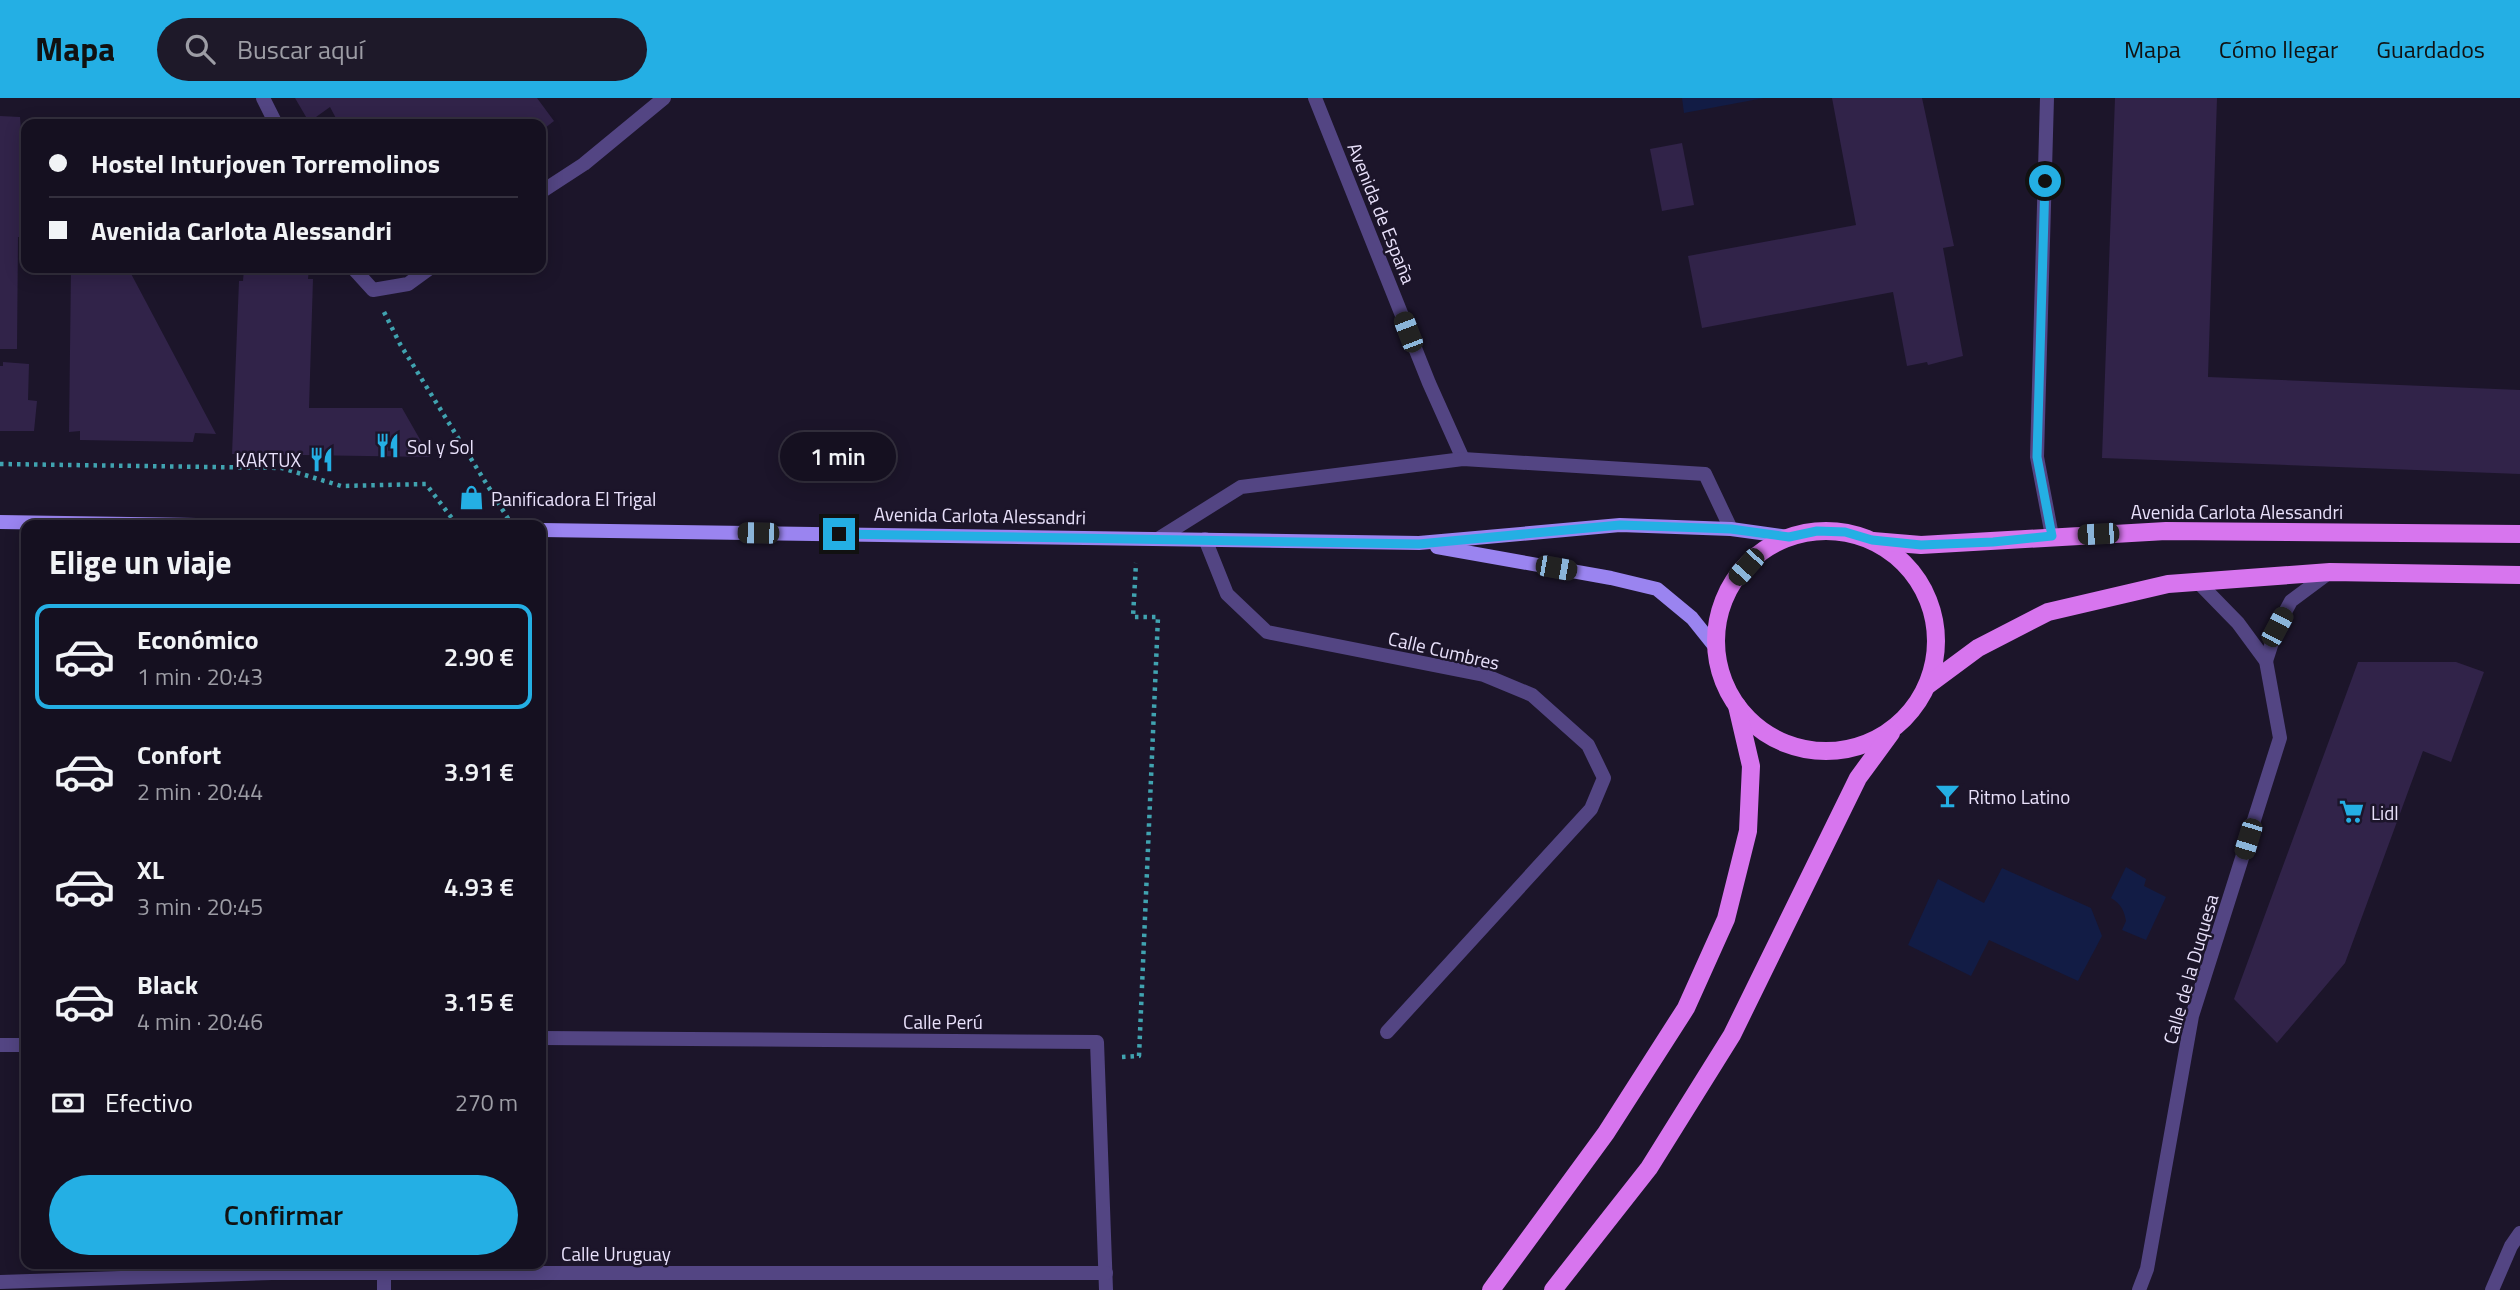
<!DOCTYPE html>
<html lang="es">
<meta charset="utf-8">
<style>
:root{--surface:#151020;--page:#1e1929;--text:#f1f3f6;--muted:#9d9da5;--line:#34303e;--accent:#24afe4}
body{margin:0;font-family:"Titillium Web",sans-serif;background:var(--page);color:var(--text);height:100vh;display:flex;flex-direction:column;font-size:26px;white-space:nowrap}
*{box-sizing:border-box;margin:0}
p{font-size:23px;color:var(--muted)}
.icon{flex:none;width:38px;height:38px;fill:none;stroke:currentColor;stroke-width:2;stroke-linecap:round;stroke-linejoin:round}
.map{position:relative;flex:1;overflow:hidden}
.side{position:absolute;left:21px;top:422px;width:525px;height:749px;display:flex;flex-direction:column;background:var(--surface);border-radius:14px;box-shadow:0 4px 18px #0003,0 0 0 2px var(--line)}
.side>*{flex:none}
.hud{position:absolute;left:21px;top:21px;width:525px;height:154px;border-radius:14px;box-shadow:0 4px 18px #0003,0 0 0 2px var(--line);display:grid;align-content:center;height:154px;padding:0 28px;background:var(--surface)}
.end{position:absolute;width:32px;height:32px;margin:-16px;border:9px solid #24afe4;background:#111;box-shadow:0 0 0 4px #111}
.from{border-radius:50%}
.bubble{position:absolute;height:49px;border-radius:24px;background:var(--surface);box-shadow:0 4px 18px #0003,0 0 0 2px var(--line);font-size:23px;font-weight:600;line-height:49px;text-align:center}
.car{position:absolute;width:21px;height:42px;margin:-21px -10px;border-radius:9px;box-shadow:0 0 5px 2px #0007;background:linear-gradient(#222 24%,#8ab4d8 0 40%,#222 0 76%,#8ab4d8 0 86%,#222 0)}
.hud b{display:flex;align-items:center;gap:24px;height:66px;font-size:26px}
.hud b+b{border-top:2px solid var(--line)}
.hud i{width:18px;height:18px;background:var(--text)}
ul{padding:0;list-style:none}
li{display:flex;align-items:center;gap:21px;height:105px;margin:0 14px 10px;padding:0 14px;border:4px solid transparent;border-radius:14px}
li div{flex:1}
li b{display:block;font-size:26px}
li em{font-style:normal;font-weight:600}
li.on{border-color:var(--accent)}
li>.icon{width:63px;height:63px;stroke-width:1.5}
h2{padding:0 28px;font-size:32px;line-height:84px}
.pay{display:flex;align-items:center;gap:18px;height:77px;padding:0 28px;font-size:26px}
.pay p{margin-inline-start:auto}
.button{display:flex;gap:14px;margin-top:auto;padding:14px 28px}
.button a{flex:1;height:80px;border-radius:42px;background:var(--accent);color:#111;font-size:28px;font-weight:600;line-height:80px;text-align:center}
header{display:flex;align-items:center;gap:42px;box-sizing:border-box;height:98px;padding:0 35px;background:var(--accent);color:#111}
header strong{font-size:33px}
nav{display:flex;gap:38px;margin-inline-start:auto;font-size:24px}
.search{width:490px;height:63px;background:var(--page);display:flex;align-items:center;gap:18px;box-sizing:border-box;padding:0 24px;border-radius:38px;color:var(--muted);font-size:26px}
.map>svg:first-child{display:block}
.water{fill:#121c45}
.building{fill:#312349}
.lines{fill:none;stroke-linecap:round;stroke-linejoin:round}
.path{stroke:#40a3b0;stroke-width:4.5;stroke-dasharray:3.5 5;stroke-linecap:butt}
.street{stroke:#534583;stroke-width:14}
.secondary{stroke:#9a84f0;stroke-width:14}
.primary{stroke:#d775ee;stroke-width:18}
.route{stroke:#24afe4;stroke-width:9}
.labels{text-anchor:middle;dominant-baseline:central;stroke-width:5;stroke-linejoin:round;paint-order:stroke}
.street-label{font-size:19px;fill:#e9e1fb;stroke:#1c152a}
.poi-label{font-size:19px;fill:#e9e1fb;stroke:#1c152a;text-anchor:start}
</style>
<header>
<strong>Mapa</strong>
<div class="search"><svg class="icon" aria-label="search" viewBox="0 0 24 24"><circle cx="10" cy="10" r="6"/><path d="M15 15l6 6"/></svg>Buscar aquí</div>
<nav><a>Mapa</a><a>Cómo llegar</a><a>Guardados</a></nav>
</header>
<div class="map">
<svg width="2520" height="1192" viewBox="0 0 2520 1192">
<rect width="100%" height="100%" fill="#1c152a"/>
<g class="water">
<path d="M1682,0H1764L1684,15Z"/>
<path d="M2126,769L2146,781L2144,788L2166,799L2146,842L2122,832L2126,823C2124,812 2121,806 2111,800Z"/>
<path d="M2002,770L2091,810L2102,838L2078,883L1989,842L1971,878L1908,847L1938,781L1984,805Z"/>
</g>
<g class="building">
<path d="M295,0H537L554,23L541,33V26H339L330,9L309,24Z"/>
<path d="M1832,0H1922L1954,148L1943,150L1963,258L1928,267L1927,264L1907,268L1893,194L1702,230L1688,158L1856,127Z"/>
<path d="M2115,0H2217L2208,279L2520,292V376L2102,360Z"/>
<path d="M0,18L20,19L22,44H26V139H18L17,251H0Z"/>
<path d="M1682,45L1694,107L1662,113L1650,51Z"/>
<path d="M71,170H128L216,336L195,335L193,344L80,342V333L69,334Z"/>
<path d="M244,170H309L308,181H313L309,310H402L430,359L232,356L239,183H243Z"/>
<path d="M3,264L29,266L28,302L37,303L34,333H0V268H3Z"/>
<path d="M2358,564H2456L2484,574L2451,664L2423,653L2345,865L2277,945L2234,901Z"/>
</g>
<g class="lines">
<g class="path">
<path d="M384,214L400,246L512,427"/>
<path d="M0,366L282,370L341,388L426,386L457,427"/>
<path d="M1122,959L1139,958L1158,519H1133L1136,465"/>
</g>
<g class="street">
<path d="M263,0L276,26"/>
<path d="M1315,0L1429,285L1463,361"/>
<path d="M2047,0L2037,359L2052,438"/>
<path d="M541,94L584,66L664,0"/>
<path d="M353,170L373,192L408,186L430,170"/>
<path d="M1158,441L1241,389L1463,361L1705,376L1731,431"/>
<path d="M1205,441L1227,496L1267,534L1484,577L1532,597L1588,647L1604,680L1591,711L1387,934"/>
<path d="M2266,563L2277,529L2291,503L2330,474"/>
<path d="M541,940L1097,944L1106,1192"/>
<path d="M0,947H26"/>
<path d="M384,1175V1192"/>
<path d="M0,1184L272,1175H1106"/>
<path d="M2139,1192L2147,1171L2192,918L2280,640L2266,563L2238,525L2197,483"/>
<path d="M2492,1192L2511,1148L2520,1135"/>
</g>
<g class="secondary">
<path d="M0,424L196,427"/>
<path d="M541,432L1419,445L1620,427L1731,431L1789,439"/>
<path d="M1437,449L1611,480L1657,491L1692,520L1716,550"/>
</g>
<g class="primary">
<circle cx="1826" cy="543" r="110"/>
<path d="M1873,443L1921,447L2166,433L2520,436"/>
<path d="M1928,587L1978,550L2048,514L2168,486L2330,474L2520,477"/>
<path d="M1491,1192L1606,1035L1686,910L1726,821L1748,733L1751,668L1737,608"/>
<path d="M1553,1192L1649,1070L1732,937L1858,680L1891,635"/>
</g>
</g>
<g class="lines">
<path class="route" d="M839,436L1419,446L1620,427L1731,431L1789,439L1817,433L1845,434L1872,442L1921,447L1993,444L2052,438L2037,359L2045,83"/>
</g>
<defs>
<symbol id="restaurant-bare" viewBox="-9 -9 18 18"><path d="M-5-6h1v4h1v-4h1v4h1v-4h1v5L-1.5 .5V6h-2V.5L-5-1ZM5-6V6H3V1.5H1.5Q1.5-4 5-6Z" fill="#24afe4" stroke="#1c152a" stroke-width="2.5" paint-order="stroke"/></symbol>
<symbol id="shop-bare" viewBox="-9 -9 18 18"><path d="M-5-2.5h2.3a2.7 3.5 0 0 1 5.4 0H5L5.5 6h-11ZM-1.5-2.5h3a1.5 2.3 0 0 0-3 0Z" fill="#24afe4" stroke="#1c152a" stroke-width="2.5" paint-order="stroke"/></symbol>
<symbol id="bar-bare" viewBox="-9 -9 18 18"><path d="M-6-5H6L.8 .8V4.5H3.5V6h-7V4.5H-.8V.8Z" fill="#24afe4" stroke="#1c152a" stroke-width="2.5" paint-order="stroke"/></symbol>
<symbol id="supermarket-bare" viewBox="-9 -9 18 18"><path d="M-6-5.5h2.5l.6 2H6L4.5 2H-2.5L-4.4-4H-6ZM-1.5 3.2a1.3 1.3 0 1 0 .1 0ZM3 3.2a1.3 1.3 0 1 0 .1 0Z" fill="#24afe4" stroke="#1c152a" stroke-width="2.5" paint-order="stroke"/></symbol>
</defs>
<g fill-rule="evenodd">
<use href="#restaurant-bare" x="370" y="330" width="35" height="35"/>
<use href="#restaurant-bare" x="304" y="344" width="35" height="35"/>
<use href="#shop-bare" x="454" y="382" width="35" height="35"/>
<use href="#bar-bare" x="1930" y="680" width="35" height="35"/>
<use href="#supermarket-bare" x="2334" y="696" width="35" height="35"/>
</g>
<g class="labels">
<g class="street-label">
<text transform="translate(1382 115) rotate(68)">Avenida de España</text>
<text x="2237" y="413">Avenida Carlota Alessandri</text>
<text transform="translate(980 417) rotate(1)">Avenida Carlota Alessandri</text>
<text transform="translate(1444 552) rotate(13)">Calle Cumbres</text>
<text transform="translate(2190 871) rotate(-74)">Calle de la Duquesa</text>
<text x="943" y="923">Calle Perú</text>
<text x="616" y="1155">Calle Uruguay</text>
</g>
<g class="poi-label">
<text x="407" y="348">Sol y Sol</text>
<text x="301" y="361" text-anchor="end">KAKTUX</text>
<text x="491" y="400">Panificadora El Trigal</text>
<text x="1968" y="698">Ritmo Latino</text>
<text x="2371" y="714">Lidl</text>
</g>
</g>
</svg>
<i class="end from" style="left:2045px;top:83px"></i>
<i class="end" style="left:839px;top:436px"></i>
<div class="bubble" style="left:780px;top:334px;width:116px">1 min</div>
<i class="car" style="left:1408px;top:234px;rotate:339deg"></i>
<i class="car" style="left:758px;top:435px;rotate:271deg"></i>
<i class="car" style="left:2098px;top:436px;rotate:267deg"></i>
<i class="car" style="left:1746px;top:469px;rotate:222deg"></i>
<i class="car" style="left:1556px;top:470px;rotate:100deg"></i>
<i class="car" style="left:2277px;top:529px;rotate:28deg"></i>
<i class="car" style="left:2248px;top:741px;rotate:197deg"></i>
<div class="hud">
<b><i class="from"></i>Hostel Inturjoven Torremolinos</b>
<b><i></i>Avenida Carlota Alessandri</b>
</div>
<section class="side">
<h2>Elige un viaje</h2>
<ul>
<li class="on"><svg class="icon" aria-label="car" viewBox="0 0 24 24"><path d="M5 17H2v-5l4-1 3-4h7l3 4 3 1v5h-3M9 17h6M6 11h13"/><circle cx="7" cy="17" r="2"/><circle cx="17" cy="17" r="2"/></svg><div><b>Económico</b><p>1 min · 20:43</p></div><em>2.90 €</em></li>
<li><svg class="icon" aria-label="car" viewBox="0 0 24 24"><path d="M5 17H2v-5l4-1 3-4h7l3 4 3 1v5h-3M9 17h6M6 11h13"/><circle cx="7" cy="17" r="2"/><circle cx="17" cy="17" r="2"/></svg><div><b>Confort</b><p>2 min · 20:44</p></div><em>3.91 €</em></li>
<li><svg class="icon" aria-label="car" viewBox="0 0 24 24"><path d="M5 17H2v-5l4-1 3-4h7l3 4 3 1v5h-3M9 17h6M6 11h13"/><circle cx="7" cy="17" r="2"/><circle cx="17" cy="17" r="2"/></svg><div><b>XL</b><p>3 min · 20:45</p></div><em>4.93 €</em></li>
<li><svg class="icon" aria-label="car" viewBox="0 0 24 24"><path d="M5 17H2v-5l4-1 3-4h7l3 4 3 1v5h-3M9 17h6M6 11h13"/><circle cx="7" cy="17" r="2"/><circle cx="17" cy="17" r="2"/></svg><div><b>Black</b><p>4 min · 20:46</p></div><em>3.15 €</em></li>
</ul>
<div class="pay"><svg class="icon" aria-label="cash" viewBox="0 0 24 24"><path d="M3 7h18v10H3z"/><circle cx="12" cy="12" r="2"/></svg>Efectivo<p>270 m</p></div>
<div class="button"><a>Confirmar</a></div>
</section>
</div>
